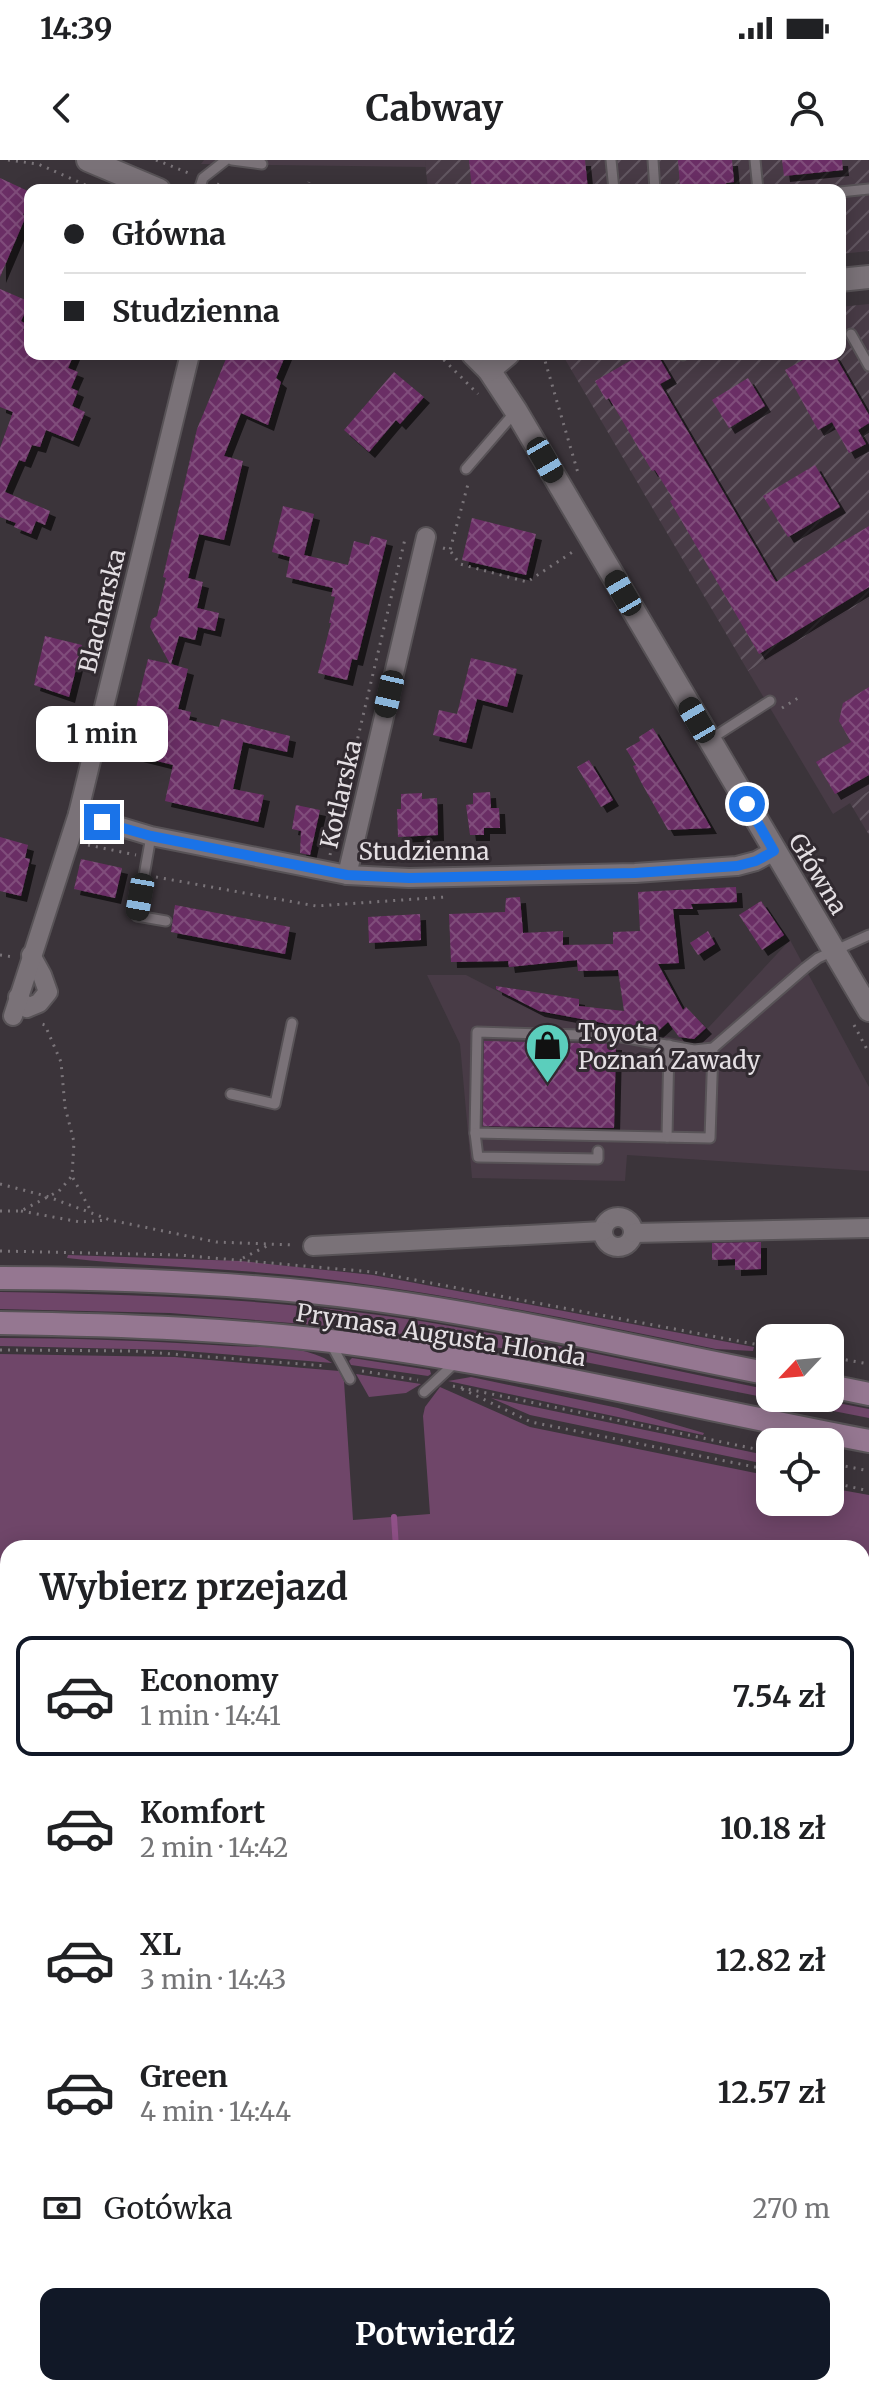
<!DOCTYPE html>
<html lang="pl">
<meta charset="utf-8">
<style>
:root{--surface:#fff;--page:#f6f6f6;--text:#202124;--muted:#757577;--line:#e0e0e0;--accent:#111827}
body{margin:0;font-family:Merriweather,serif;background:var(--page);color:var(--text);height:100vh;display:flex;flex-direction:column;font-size:30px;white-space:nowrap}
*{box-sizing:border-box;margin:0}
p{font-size:26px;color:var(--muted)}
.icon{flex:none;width:44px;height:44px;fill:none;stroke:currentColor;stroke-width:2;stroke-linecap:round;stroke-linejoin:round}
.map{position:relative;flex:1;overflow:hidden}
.side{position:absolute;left:0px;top:1380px;width:870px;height:856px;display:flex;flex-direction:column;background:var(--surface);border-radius:24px 24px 0 0;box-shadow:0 4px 20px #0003}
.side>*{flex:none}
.top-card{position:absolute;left:24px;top:24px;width:822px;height:176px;border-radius:16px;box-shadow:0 4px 20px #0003;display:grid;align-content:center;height:176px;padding:0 40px;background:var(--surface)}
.needle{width:52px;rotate:244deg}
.buttons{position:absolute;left:756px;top:1164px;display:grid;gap:16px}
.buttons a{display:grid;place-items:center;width:88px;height:88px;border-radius:16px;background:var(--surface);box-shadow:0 4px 20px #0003;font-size:40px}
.end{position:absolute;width:36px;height:36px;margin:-18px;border:10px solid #1a73e8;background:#fff;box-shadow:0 0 0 4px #fff}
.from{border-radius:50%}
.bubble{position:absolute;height:56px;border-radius:16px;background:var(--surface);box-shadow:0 4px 20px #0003;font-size:26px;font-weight:700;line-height:56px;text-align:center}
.car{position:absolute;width:24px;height:48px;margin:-24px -12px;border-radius:10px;box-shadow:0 0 6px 2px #0007;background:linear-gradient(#222 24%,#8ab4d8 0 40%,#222 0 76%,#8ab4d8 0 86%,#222 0)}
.top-card b{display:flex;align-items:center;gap:28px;height:76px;font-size:30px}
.top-card b+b{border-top:2px solid var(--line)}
.top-card i{width:20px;height:20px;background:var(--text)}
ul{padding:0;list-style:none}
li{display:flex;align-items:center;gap:24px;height:120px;margin:0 16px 12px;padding:0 24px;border:4px solid transparent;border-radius:16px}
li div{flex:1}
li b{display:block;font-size:30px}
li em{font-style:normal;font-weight:700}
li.selected{border-color:var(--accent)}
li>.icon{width:72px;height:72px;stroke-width:1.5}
h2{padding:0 40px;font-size:36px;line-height:96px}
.pay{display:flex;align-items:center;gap:20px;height:88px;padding:0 40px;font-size:30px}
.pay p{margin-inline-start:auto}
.cta{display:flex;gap:16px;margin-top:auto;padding:16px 40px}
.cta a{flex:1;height:92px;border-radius:16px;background:var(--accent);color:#fff;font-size:32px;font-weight:700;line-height:92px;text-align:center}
.status{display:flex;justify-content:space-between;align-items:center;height:56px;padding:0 40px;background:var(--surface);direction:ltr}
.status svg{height:22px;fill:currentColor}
header{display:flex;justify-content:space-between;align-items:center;height:104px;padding:0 40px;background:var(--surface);font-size:36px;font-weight:700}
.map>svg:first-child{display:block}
.built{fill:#483b46}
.industrial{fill:url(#industrial-furrows)}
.green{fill:#6f4669}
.forest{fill:url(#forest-firs)}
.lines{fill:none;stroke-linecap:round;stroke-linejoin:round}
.stream{stroke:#905188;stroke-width:6}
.building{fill:url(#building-cross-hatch);filter:url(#shadow)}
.service-casing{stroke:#585357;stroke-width:13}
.minor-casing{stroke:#585357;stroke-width:22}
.tertiary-casing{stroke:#585357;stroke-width:26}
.secondary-casing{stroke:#585357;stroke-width:26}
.path{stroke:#7a7479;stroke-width:3;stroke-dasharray:2 6;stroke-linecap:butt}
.service{stroke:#7a7278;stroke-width:9}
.minor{stroke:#7a7278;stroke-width:18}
.tertiary{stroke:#7a7278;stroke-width:22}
.secondary{stroke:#957791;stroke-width:22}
.route{stroke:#1a73e8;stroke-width:10}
.labels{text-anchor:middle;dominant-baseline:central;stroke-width:6;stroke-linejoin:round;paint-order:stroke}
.street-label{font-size:24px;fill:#e4dfe3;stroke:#312a30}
.poi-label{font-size:24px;fill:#e4dfe3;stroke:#312a30;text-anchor:start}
</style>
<div class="status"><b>14:39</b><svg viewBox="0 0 49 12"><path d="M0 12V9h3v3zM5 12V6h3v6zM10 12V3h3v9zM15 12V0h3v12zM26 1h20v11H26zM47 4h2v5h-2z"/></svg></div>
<header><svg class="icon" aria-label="back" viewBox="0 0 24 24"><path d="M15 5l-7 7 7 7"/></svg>Cabway<svg class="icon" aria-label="person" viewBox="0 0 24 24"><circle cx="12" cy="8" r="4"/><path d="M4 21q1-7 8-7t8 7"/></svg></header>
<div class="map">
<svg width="869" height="2236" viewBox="0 0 869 2236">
<defs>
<pattern id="industrial-furrows" width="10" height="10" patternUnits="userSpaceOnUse" patternTransform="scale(2)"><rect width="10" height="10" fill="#483b46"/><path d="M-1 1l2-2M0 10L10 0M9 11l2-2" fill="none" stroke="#625761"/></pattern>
<pattern id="forest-firs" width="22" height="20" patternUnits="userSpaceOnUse" patternTransform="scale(2)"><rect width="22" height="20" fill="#6f4669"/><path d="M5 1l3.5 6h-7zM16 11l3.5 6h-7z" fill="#83607e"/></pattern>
<pattern id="building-cross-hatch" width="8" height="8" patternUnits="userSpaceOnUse" patternTransform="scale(2)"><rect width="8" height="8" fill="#6b2f65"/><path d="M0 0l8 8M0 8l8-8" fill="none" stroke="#804d7b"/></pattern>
<filter id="shadow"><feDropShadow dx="6" dy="6" stdDeviation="0" flood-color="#0009"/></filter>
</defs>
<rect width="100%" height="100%" fill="#3b343a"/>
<g class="built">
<path d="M204,0H425L426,7L201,4Z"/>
<path d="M869,438V631L833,654L748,511Z"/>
<path d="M790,780L869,927V1011L627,995L625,1021L472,1018L460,884L427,815H466L538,852L695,882Z"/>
</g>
<g class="industrial">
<path d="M425,0H869V91L840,94V30H428Z"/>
<path d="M869,144V438L748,511L562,194H840V147Z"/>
<path d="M869,631V675L850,643Z"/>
</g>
<g class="green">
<path d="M68,1095L241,1101L373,1115L754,1187L753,1191L716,1189C581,1161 446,1133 309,1117C229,1108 148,1107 67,1098Z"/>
<path d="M0,1132C114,1134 227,1137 340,1150C484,1167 627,1201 770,1230V1238H812L869,1249V1258L539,1193L340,1167L170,1153L0,1149Z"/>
<path d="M0,1178C76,1178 153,1181 230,1186C261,1188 306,1184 332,1203L173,1190L0,1186Z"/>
<path d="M0,1194L175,1197L339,1211L344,1221L353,1360L430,1354L423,1256L425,1247L440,1227L530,1267L770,1316V1342H830V1328L869,1335V1812H862V1388H8V1872H0Z"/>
<path d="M352,1198L430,1210L431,1214L428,1216L351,1205L349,1201Z"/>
<path d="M356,1214L421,1224L406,1233L369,1237Z"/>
<path d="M471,1217L618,1248L704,1273L703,1275L448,1221Z"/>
<path d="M491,1238L770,1296V1305L530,1255Z"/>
<path d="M869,1823V2236H0V1884L8,1883V2228H862V1824Z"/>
</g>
<g class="forest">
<path d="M869,1879V2230L847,2228H862V1880Z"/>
<path d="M654,2228H810L791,2236H651Z"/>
</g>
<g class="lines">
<g class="stream">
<path d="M394,1357L396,1388"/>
<path d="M0,1985L8,1977"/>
</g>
</g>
<g class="building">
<path d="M469,0H585L588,30H472Z"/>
<path d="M678,0H732L734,22L726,23L727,30H707V25L680,27Z"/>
<path d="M782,0H842L843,10L784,16Z"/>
<path d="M0,18L30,32V39L23,55L26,56L0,117Z"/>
<path d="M0,129L30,142L21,161L26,164L23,170L30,173V194H74L68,208L78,212L71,228L78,231L72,246L85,252L73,281L46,270L40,287L32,285L25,302L19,300L5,332L50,351L45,365L36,361L31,374L14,367L16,363L0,357V288L13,252L0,247Z"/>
<path d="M228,194H286L276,218L281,222L268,265L241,253L224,296L243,301L224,380L199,374L188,418L203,422L197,448L219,453L215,471L198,467L195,480L179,476L171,504L188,509L178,549L191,552L189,560L219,567L221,559L290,576L287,592L243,582L233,629L264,635L258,662L165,641L173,605L125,593L148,499L170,504L150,467L152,459L157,456L166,418L163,417L197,269Z"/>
<path d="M642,194H657L671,218L660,224L776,422L869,366V427L759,494L670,341L673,339L655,310L652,311L609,238L606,240L595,221Z"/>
<path d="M814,194H834L869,255V263L858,270L866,284L849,293L832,262L818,270L785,210Z"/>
<path d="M394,212L424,237L400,264L396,260L369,292L344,270Z"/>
<path d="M748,218L765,246L729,268L712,240Z"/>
<path d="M815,305L840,347L788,377L763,336Z"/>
<path d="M283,346L314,354L304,395L348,405L354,381L369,385L371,376L387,380L357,500L352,499L347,520L318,513L331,463H329L335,437L331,436L333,428L286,417L290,397L272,392Z"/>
<path d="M472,358L536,374L526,415L462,400Z"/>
<path d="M45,476L82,485L69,537L34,525Z"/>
<path d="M471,498L517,509L507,547L477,539L466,583L433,575L439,550L457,554Z"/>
<path d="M869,527V615L835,634L816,602L851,582L839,561L843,543Z"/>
<path d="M653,568L679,612L711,668L668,670L641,622L633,606L636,605L626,589L640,581L639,577Z"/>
<path d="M589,600L613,640L601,647L577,607Z"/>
<path d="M490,632L491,648H499L500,668H484V675H470L466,645L473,644V633Z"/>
<path d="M422,633V639L437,638L438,675L398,677L397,649H401V634Z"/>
<path d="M296,645L320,650L310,695L300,693L301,671L292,669Z"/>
<path d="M0,677L28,685L25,698L30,699L21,736L0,731Z"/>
<path d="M81,699L122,708L115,738L74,729Z"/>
<path d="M736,727L737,742L691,744L693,749H673L679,803L658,804L683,850L686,847L706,868L694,879L679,877L668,862L656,873L539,851L496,829V826L579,839V846L624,851L618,810L578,811L577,800L509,807L508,801L451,802L449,754L505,752L506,738L520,737L523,773L563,771V785L613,784V772L640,771L638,732Z"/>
<path d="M761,741L784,775L762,790L739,755Z"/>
<path d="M175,745L290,767L285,794L171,772Z"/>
<path d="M420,754L421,780L369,783L368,757Z"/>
<path d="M708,771L715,784L698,795L690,783Z"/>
<path d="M484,881L616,884L614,968L483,966Z"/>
<path d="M761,1082V1109L735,1110V1099L712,1100V1083Z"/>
</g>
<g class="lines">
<defs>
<g id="service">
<path d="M232,0L262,4"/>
<path d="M611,0L614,30"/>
<path d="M653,0L655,30"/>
<path d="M755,0L758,30"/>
<path d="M199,30L203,18L226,0"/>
<path d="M840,32L869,29"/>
<path d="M851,174L869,206"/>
<path d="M683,194V195"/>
<path d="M466,309L516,251"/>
<path d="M709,580L770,541"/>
<path d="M151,676L137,756L166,761"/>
<path d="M713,888L710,978L475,973L477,872L616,876L694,890L713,888L805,808L818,798L869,775"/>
<path d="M231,934L275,944L292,863"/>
<path d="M475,973L478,997L598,999V991"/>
<path d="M667,977L669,885"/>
<path d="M331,1184L350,1219"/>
<path d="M424,1232L456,1202"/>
</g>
<g id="minor">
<path d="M78,654L151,676L347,715L409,718L635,713L737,706L756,701L774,691"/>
<path d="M347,715L426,377"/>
<path d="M18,837L27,848L39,843L48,832L42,815L31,795"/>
<path d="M13,856L78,654L190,194"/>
<circle cx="618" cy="1072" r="15"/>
<path d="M634,1073L869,1068"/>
<path d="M313,1086L603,1071"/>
</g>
<g id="tertiary">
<path d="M88,0L159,30"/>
<path d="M840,120L869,117"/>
<path d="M473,194L489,210L516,251L869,850"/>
<path d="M489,210L508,194"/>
</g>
<g id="secondary">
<path d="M0,1118C124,1118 247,1123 370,1139C504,1157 637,1188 770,1214"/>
<path d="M0,1163C122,1165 242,1169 363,1185C533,1208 701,1249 869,1281"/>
<path d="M830,1226L869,1234"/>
</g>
</defs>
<use href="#service" class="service-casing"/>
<use href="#minor" class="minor-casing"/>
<use href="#tertiary" class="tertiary-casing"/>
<use href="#secondary" class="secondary-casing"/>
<g class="path">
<path d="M8,0L38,4L97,30"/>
<path d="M156,0L191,14"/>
<path d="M217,24L232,30"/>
<path d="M306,30L309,22"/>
<path d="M438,194L478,234"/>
<path d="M543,194L578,313"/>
<path d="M443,388L450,390L468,324"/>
<path d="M451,392L460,404L527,422L574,391"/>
<path d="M782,548L798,538"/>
<path d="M88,685L136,695"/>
<path d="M330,695L405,379L408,380"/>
<path d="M156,717L316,746L445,737"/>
<path d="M0,795L14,797"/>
<path d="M854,865L869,893"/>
<path d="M73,1018L92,1053"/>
<path d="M0,1024L46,1036L110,1060L216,1082L294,1085"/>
<path d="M0,1051H21L59,1031L72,1016L74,982L65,947L61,902L45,865L39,863"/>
<path d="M21,1051L80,1062L108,1060"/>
<path d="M0,1091L179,1095L373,1112L770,1187"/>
<path d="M243,1098L269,1085"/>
<path d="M0,1190L134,1191L327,1206"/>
<path d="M830,1197L869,1204"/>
<path d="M362,1211L418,1220"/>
<path d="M453,1226L770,1292"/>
<path d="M462,1229L531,1262L770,1310"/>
<path d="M830,1303L869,1311"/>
<path d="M830,1322L869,1331"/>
<path d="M862,1817L869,1816"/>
<path d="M0,1877H8"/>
</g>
<use href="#service" class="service"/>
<use href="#minor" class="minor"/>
<use href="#tertiary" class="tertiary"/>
<use href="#secondary" class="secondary"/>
</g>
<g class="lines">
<path class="route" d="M102,662L151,676L347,715L409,718L635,713L737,706L756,701L774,691L747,644"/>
</g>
<defs>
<symbol id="shop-pin" viewBox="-11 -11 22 30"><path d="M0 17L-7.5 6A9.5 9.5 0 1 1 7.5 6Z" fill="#5bcebc" stroke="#312a30"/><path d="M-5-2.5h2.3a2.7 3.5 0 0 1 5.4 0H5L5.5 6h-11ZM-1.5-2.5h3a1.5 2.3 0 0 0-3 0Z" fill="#111"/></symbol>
</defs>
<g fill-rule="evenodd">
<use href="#shop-pin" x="522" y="860" width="51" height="69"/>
</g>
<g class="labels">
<g class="street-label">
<text transform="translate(102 451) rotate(-76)">Blacharska</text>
<text transform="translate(341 634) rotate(-77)">Kotlarska</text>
<text x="424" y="691">Studzienna</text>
<text transform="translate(818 714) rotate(59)">Główna</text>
<text transform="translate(441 1175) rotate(9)">Prymasa Augusta Hlonda</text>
</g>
<g class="poi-label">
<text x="578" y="872">Toyota<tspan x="578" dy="28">Poznań Zawady</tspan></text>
</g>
</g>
</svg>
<div class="buttons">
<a><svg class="needle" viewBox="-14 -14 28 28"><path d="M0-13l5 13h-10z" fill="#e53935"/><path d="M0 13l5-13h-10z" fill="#757577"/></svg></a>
<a><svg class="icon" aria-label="locate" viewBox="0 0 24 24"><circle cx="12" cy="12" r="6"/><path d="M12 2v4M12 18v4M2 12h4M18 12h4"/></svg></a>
</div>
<i class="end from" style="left:747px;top:644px"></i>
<i class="end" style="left:102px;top:662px"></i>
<div class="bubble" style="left:36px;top:546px;width:132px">1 min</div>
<i class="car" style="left:545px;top:300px;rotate:150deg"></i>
<i class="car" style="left:623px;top:433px;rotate:330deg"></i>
<i class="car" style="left:389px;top:534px;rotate:193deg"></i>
<i class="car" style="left:697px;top:560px;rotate:330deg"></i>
<i class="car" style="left:140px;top:737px;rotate:190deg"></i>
<div class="top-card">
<b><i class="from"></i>Główna</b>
<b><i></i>Studzienna</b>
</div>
<section class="side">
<h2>Wybierz przejazd</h2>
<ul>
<li class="selected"><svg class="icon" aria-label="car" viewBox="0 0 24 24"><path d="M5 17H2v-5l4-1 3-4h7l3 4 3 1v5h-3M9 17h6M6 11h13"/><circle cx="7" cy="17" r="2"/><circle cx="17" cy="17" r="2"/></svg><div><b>Economy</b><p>1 min · 14:41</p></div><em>7.54 zł</em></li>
<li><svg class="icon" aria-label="car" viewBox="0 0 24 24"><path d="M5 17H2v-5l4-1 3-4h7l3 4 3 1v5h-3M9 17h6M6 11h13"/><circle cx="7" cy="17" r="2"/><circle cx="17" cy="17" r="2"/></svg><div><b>Komfort</b><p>2 min · 14:42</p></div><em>10.18 zł</em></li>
<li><svg class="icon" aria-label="car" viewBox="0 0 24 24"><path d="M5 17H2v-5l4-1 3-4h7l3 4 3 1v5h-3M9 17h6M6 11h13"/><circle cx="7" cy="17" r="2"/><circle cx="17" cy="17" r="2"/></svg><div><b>XL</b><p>3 min · 14:43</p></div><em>12.82 zł</em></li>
<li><svg class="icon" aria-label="car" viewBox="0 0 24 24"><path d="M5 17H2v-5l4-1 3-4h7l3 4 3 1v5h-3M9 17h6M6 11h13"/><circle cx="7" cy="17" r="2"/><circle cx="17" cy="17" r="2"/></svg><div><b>Green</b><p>4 min · 14:44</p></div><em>12.57 zł</em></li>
</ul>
<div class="pay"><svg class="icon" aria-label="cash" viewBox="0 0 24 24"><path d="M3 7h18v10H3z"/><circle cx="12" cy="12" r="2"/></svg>Gotówka<p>270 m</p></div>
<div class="cta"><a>Potwierdź</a></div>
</section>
</div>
